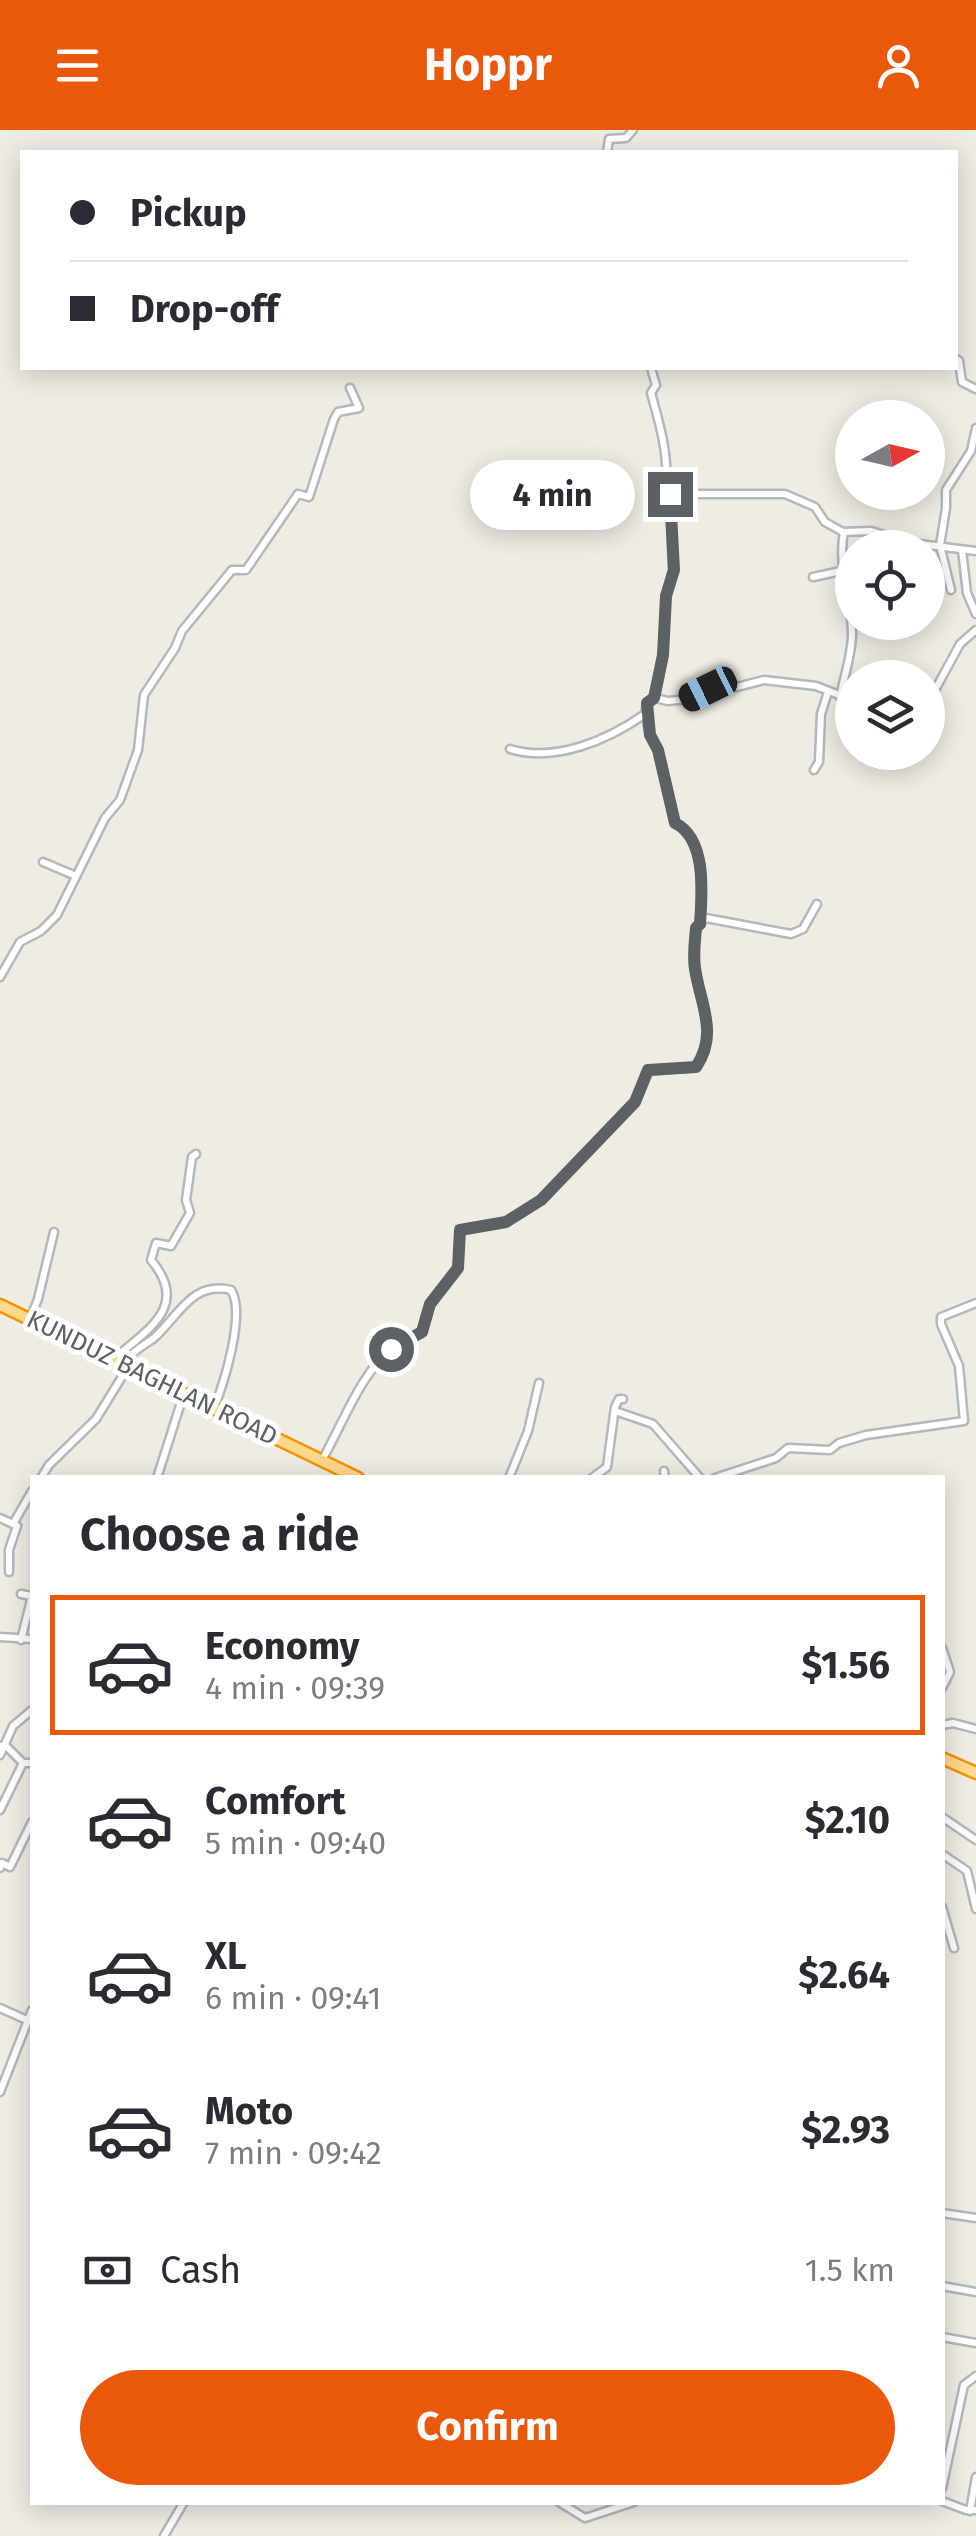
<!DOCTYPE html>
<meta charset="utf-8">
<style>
:root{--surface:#fff;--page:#f7f7f7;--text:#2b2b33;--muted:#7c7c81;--line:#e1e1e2;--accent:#ea580c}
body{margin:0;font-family:"Fira Sans",sans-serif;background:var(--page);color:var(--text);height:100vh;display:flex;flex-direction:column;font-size:38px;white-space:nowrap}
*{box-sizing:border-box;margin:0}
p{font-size:32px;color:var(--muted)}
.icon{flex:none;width:55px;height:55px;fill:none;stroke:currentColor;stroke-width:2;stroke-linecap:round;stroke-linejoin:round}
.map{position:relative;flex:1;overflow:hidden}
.panel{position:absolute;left:30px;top:1345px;width:915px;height:1030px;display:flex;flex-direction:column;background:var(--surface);border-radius:0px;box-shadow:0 5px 25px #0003}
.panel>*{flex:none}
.guide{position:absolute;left:20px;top:20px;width:938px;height:220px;border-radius:0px;box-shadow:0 5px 25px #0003;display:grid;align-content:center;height:220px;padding:0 50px;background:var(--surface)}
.needle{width:65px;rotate:82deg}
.tools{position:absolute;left:835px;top:270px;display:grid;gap:20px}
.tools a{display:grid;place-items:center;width:110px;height:110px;border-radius:50%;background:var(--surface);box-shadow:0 5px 25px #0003;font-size:50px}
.end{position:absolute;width:45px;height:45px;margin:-22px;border:12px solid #5c6165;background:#fff;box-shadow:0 0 0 5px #fff}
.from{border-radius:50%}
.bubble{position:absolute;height:70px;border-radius:35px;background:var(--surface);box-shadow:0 5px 25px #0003;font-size:32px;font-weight:700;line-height:70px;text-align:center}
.car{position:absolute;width:30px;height:60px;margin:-30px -15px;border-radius:12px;box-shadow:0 0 8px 2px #0007;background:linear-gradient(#222 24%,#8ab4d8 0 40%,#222 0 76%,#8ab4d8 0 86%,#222 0)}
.guide b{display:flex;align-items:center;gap:35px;height:95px;font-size:38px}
.guide b+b{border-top:2px solid var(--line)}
.guide i{width:25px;height:25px;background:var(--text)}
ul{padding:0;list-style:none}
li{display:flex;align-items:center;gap:30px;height:140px;margin:0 20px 15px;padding:0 30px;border:5px solid transparent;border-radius:0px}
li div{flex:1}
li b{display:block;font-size:38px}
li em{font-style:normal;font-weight:700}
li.on{border-color:var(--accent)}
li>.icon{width:90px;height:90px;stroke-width:1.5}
h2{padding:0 50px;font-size:45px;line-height:120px}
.pay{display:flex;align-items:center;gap:25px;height:110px;padding:0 50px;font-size:38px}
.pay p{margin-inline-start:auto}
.button{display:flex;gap:20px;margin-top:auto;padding:20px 50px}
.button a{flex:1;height:115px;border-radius:60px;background:var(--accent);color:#fff;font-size:40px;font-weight:700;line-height:115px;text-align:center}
header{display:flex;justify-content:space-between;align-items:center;height:130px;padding:0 50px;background:var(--accent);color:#fff;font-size:45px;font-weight:700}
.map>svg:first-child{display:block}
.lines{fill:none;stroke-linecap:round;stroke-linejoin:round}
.minor-casing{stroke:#b4b7bb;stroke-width:11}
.highway-casing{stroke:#f39300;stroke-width:15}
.minor{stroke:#fff;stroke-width:6}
.highway{stroke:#ffd88b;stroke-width:10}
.route{stroke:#5c6165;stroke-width:12}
.labels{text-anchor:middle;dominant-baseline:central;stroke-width:10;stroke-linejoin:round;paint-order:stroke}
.street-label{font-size:25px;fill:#5c6165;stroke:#fff}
</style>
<header><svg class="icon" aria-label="menu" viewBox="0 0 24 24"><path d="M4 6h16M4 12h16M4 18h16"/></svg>Hoppr<svg class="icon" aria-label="person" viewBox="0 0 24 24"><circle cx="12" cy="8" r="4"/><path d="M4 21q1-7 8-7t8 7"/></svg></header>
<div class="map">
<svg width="976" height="2406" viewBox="0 0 976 2406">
<rect width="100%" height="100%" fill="#efece4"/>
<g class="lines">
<defs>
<g id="minor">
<path d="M607,22L609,9L626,8L633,0"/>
<path d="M955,228L959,231L962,252L976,259"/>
<path d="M651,238L656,255L651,263C660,295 669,326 666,359L670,364"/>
<path d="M962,420L967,463L976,484"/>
<path d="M813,447L841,441"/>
<path d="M951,460L940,415L946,378V360L971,321L976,298"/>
<path d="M840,567C844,547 852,524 852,504C852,468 837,438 844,402"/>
<path d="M655,568L668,571L688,569L708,559L737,557L764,550L816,556L852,570"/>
<path d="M928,573L960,514L976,500"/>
<path d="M510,619C555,633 608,610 645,584"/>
<path d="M814,640L819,632L821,584L828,562"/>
<path d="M43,732L76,746"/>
<path d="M700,793C702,762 707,709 675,693L658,620L650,605L645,584L647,573L655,568L663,525L666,466L673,440L670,364H785L815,377L825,392L843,402L871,401L911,413L976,421"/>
<path d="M0,847L20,812L41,801L57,785L105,688L120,670L138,620L144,565L175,518L182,501L232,440H246L298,364L309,367L334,289L338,282L359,278L350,258"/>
<path d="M30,1189L38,1169L54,1102"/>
<path d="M114,1229C146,1200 191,1177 151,1130L156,1113L171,1116L190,1083L186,1070L192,1027L196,1024"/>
<path d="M124,1234C132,1221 142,1217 154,1208C179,1186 191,1151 231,1160C246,1183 224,1253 214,1278"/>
<path d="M615,1281L653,1294L700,1348"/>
<path d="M322,1330C342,1296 361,1241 394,1217C403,1212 413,1207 422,1202L430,1174L458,1137L460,1100L506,1092L541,1070L635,972L648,941L697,937C719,902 700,874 694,837C692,824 695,811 696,797L706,788L791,804L803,799L817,774"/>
<path d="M664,1341L665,1348"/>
<path d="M41,1348L49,1335L96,1289L128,1237"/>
<path d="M157,1348L184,1263"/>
<path d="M509,1348L528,1301L539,1253"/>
<path d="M592,1348L607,1337L615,1277L619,1269H623"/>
<path d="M715,1348L776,1328L788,1318L830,1320L839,1313L866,1305L964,1291L959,1236L941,1194V1187L976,1173"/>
<path d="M0,1388L13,1394"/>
<path d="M9,1442V1420L17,1396L13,1394L32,1361"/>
<path d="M0,1507L32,1509"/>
<path d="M21,1510L32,1466L21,1464"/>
<path d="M942,1518L950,1542L942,1558"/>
<path d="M942,1595L953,1593L976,1599"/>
<path d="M1,1616L7,1617L23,1633H32"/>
<path d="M0,1625L13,1596L32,1580"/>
<path d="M0,1680L23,1633"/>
<path d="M942,1687L976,1710"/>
<path d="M942,1724L967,1741L976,1779"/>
<path d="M0,1738L2,1733L10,1737L32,1692"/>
<path d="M942,1777L954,1818"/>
<path d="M0,1878L29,1891"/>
<path d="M0,1962L32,1880"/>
<path d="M942,2083L976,2088"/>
<path d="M942,2156L976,2162"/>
<path d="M942,2207L976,2213"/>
<path d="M942,2358L964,2255L976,2246"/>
<path d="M942,2371L966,2380H976"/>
<path d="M559,2372L585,2388L634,2372"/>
<path d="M970,2381L976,2347"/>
<path d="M164,2406L184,2372"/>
</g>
<g id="highway">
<path d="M0,1175L358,1348"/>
<path d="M942,1628L976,1643"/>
</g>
</defs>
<use href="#minor" class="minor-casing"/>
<use href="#highway" class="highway-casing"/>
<use href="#minor" class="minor"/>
<use href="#highway" class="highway"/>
</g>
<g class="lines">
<path class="route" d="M391,1219L422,1202L430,1174L458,1138L460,1100L506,1092L541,1070L635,972L648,940L696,937C719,903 700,874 695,838C693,824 695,811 696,798L700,794C702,763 707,709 675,693L658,620L650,605L647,573L654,568L663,525L666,466L674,440L670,364"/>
</g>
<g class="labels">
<g class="street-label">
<text transform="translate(152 1248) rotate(26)">KUNDUZ BAGHLAN ROAD</text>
</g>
</g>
</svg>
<div class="tools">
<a><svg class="needle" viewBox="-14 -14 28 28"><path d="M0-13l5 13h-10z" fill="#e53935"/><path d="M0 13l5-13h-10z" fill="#7c7c81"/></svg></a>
<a><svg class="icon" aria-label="locate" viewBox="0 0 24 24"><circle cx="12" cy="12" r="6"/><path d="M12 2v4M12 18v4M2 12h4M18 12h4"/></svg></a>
<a><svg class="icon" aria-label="layers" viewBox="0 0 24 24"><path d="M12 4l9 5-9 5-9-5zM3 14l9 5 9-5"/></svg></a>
</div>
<i class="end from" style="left:391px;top:1219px"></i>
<i class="end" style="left:670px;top:364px"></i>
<div class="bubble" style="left:470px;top:330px;width:165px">4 min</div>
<i class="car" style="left:708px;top:559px;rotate:244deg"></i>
<div class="guide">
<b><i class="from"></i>Pickup</b>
<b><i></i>Drop-off</b>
</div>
<section class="panel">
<h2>Choose a ride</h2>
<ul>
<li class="on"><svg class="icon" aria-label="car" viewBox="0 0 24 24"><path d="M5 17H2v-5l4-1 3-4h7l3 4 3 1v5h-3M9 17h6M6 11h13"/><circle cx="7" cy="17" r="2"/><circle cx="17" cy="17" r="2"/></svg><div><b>Economy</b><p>4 min · 09:39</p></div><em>$1.56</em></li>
<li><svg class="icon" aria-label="car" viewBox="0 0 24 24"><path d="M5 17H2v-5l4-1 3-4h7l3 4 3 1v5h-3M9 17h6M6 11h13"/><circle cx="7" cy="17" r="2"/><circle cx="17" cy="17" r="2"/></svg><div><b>Comfort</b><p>5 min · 09:40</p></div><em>$2.10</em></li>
<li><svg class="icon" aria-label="car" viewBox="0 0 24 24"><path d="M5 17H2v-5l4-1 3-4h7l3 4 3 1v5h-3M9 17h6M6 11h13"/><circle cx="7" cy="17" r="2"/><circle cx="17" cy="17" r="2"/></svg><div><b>XL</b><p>6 min · 09:41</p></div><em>$2.64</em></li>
<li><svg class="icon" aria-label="car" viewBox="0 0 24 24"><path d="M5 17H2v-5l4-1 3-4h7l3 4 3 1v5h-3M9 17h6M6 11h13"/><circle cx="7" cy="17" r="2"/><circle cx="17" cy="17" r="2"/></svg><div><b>Moto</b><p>7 min · 09:42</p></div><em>$2.93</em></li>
</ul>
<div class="pay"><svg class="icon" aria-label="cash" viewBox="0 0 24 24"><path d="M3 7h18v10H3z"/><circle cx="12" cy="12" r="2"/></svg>Cash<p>1.5 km</p></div>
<div class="button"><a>Confirm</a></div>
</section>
</div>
